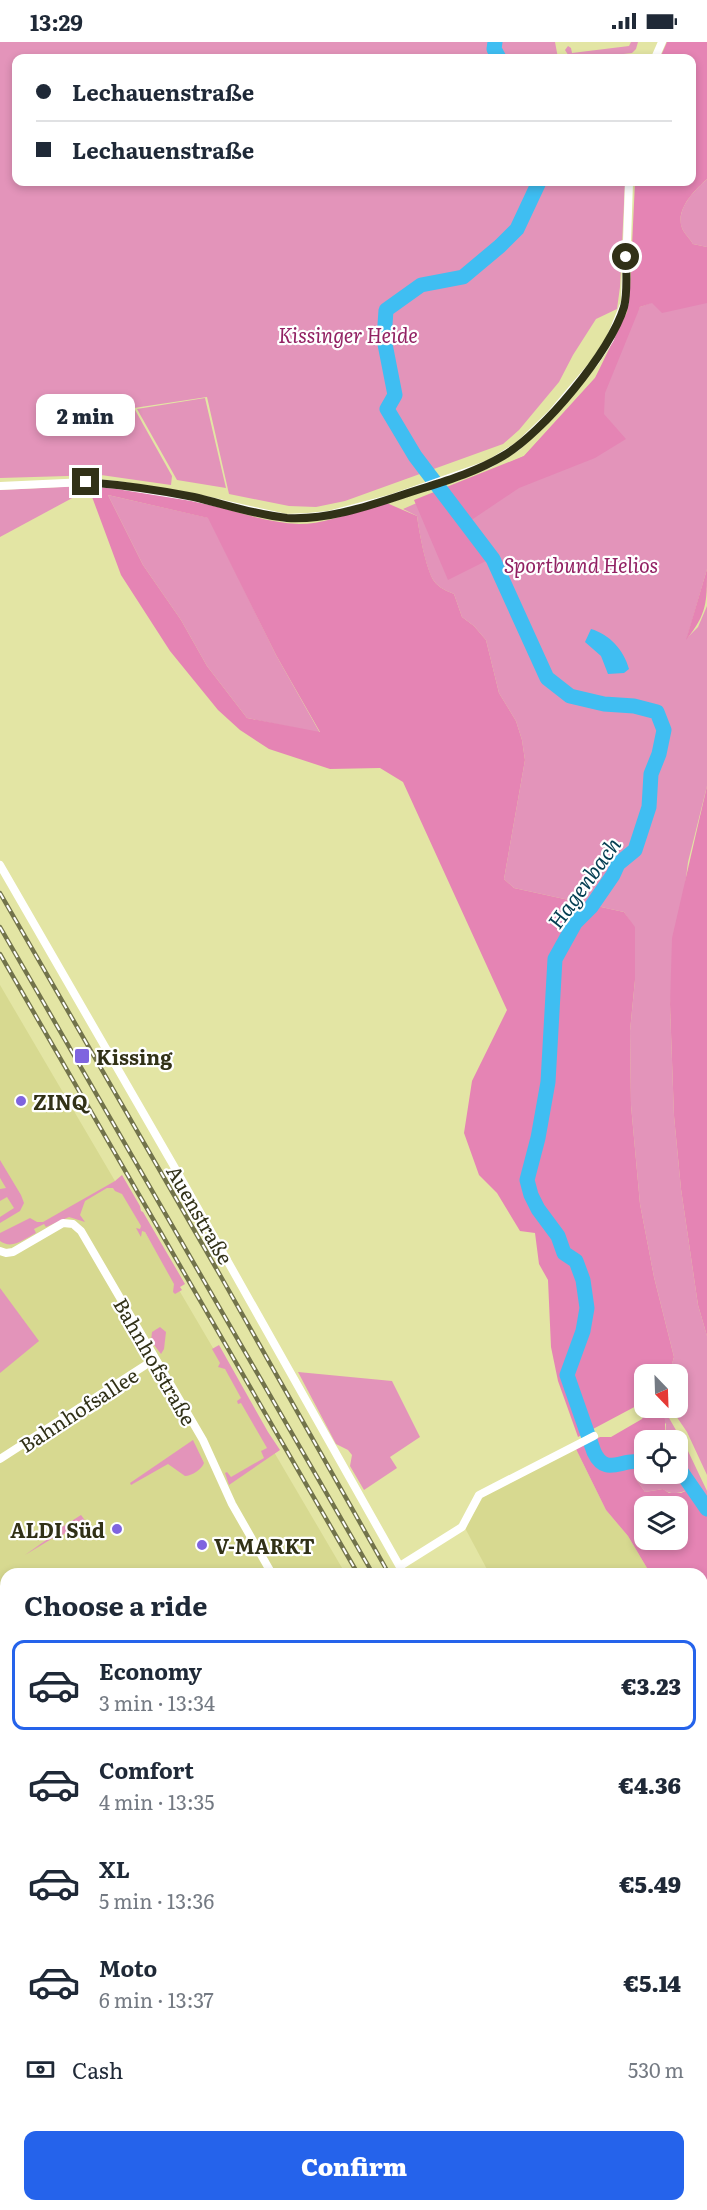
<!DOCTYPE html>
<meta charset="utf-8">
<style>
:root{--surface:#fff;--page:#f6f6f7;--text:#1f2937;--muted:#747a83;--line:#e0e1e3;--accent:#2563eb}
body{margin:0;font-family:Literata,serif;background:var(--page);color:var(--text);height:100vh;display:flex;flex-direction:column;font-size:22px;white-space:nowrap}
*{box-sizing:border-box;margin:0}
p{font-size:20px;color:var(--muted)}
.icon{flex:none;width:33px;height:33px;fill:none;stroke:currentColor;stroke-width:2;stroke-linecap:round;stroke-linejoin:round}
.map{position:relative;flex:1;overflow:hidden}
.drawer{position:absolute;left:0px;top:1526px;width:708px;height:644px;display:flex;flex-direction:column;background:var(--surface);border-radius:18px 18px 0 0;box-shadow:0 3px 9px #0003}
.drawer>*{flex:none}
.hud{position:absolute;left:12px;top:12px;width:684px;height:132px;border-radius:12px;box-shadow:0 3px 9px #0003;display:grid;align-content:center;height:132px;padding:0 24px;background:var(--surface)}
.needle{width:39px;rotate:157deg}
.tools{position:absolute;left:634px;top:1322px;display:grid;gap:12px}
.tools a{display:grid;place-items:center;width:54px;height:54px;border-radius:12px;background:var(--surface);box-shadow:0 3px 9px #0003;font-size:30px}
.end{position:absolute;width:27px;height:27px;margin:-14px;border:8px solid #313117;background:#fff;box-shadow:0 0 0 3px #fff}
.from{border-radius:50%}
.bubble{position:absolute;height:42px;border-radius:12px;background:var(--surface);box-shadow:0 3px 9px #0003;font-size:20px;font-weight:800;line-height:42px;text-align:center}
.hud b{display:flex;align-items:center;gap:21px;height:57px;font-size:22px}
.hud b+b{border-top:2px solid var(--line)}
.hud i{width:15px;height:15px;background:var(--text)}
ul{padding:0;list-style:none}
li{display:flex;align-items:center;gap:18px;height:90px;margin:0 12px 9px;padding:0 12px;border:3px solid transparent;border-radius:12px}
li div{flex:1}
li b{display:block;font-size:22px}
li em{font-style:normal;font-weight:800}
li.on{border-color:var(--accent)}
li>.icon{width:54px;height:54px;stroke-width:1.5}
h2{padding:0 24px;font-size:27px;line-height:72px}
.pay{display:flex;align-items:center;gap:15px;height:66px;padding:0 24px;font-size:22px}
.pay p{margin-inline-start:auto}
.primary-button{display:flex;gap:12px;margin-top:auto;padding:12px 24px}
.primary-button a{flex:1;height:69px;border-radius:12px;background:var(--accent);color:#fff;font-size:24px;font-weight:800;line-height:69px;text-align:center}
.status{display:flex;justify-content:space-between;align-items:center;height:42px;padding:0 30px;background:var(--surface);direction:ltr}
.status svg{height:16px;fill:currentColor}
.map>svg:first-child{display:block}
.built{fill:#d7d990}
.green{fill:#e394ba}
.forest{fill:#e584b4;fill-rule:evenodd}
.water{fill:#3fbef2}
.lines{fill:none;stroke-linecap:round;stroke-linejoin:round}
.river{stroke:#3fbef2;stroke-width:15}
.street{stroke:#fff;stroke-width:8}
.primary{stroke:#ebb08d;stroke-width:14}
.rail-casing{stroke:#72734b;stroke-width:4.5}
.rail{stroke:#fff;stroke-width:2;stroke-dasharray:7;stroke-linecap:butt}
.route{stroke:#313117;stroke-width:8}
.poi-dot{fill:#7f64df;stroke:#fff;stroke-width:2}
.labels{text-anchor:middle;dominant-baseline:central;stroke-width:4.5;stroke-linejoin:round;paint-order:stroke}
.park-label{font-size:20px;font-style:italic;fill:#922163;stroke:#fff}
.poi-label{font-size:20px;font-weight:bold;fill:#313117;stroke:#fff;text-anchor:start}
.street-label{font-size:20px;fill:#313117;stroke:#fff}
.water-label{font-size:21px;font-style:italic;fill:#053e52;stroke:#fff}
</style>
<div class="status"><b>13:29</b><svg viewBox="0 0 49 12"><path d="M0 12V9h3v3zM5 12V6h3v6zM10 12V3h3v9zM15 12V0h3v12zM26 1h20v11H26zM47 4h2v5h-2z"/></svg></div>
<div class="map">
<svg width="707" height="2168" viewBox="0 0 707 2168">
<rect width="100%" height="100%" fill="#e3e5a4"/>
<g class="built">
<path d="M0,943L345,1531L6,1532V1657L0,1647Z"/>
<path d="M576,1407L606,1468L628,1494L650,1531H489L465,1486L483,1455Z"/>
<path d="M702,1594L707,1596V2044L702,2035Z"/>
<path d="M707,2160V2168H462L472,2163H702Z"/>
<path d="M311,2163H442L433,2168H314Z"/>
</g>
<g class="green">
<path d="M0,0H555L558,16H16V140H625L620,245L617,267L596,277L573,313L559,340L519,388L503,402L345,459L316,465L289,464L229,452L207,355L134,366L172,434L171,443L101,433L0,436Z"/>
<path d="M631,0H638L636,7L632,11L589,16H570L565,8L568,4L571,6L572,11L629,4Z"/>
<path d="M707,137V205L693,202C690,197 684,191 682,186C675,167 695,148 707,137Z"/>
<path d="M707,239V527L687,596L698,585L707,564V744L688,820L670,963L674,1074L681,1147L698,1263L707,1294V1433L687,1390L670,1365H678V1332H669L674,1315L654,1235L640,1162L631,1063L630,989L635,938L634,885L624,870L514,846L504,837L525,718L522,698L516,679L499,651L486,598L474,584L462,575L454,552C447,549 439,546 434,539C426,528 419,489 417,474L403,467L524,414L595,336L640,265Z"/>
<path d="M205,356L226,446L177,438L137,367Z"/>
<path d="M81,444L89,447L0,495V448Z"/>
<path d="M108,453L209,476L276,613L320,691L247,676L207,624L181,578L143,523Z"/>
<path d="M0,1118L21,1153L24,1161L20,1169L0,1181V1175L14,1166L7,1155L0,1159V1147L6,1146L0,1136Z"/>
<path d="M122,1133L140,1164L141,1169L143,1170L185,1242L180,1245L182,1248L175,1252L173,1250L174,1242L145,1190L142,1189L141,1195L136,1186L140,1187L141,1184L122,1152L115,1149L113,1146H107L85,1159L80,1173L85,1180L69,1175L46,1185L44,1182L34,1187L36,1191C24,1197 12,1208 0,1199V1191L30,1176L37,1180H43L115,1139Z"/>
<path d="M0,1246L39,1299L0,1331Z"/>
<path d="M160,1285L166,1290L164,1307L161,1312L151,1299L152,1290Z"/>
<path d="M219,1303L268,1390L280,1408L229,1443L225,1431L227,1430L231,1435L264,1416L261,1409L267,1406L241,1361L238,1362L237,1359L241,1356L225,1327L218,1325L220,1321L212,1307Z"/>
<path d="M298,1330L392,1339L420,1395L390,1415L397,1426L364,1448L350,1424L352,1413L348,1408L336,1402Z"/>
<path d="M654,1369H665L688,1409L707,1449V1464L678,1422V1398H665L666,1382Z"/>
<path d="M193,1398L204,1421C202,1427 192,1434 185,1434L168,1422L131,1443L130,1441Z"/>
<path d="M645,1424V1431H678V1429L690,1447C680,1451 672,1454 663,1447L645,1450L636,1437L640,1425Z"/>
<path d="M81,1473L89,1484L72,1495L68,1489L60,1495L58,1493L25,1513L49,1496L48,1494Z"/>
</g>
<g class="forest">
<path d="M667,0H707V137C695,148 675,167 682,186C684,191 690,197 693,202L707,205V261L662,271L652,261L640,265L605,351L604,372L626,397L595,416L519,446L461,485L486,519L448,538L414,458L524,414L595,336L627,270L630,247L635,140H692V16H660Z"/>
<path d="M88,444C128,446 170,453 210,463C239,470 269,481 299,482C328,482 356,469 382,459L417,474C419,489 426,527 434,539C439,546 447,549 454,552L462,575L474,584L486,598L499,651L516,679L522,698L525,718L504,837L514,846L624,870L635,885V938L630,989L631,1063L640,1162L654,1235L674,1315L669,1332H645V1358L640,1362L578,1395L558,1339L551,1305L548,1238L539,1222L535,1191L520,1189L497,1151L479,1133L464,1091L472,1039L507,968L403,740L380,726L330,727L269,707L240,688L218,668L170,609L121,533ZM108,453L208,476L276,613L320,690L247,676L207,624L181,578L143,523Z"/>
<path d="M707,527C707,560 707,572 686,598Z"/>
<path d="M707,744V1294L698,1263L681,1147L674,1074L670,963L672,896Z"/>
<path d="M654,1369L665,1377V1398H645V1419L636,1437L645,1450L663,1447L669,1451H681L690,1447L696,1459L707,1470V1599L702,1596V1532L650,1531L628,1494L606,1468L576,1407L600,1395H611L642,1377L645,1371ZM645,1464H678V1497H645Z"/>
</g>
<path class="water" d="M591,587C609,592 624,608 629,627L624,631L608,632L601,614L585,600Z"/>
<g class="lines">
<g class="river">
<path d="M495,0L494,7L499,16"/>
<path d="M539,140L517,187L500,204L463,235L421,243L386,268L384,297L395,353L387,367L415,414L493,517L547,636L570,654L604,662L634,664L657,670L664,688L659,712L651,732L649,765L635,808L618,822L613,833L591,865L575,881L555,917L548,1040L538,1096L527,1138L531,1153L538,1167L558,1194L564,1211L576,1219L583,1238L587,1266L583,1289L567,1333L594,1410C603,1429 613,1423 629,1420C634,1419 640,1420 645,1421"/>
<path d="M678,1425L707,1467"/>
</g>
<g class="street">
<path d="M655,16L662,0"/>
<path d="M0,444L86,440L117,443L192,455L286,476L308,475L328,473L392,456L489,422L518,404L551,372L595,320L610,297L625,260L629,140"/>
<path d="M0,823L179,1133L404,1532"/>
<path d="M0,1209L6,1211L13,1210L63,1181L73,1182L81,1189L203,1398L232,1462L272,1532"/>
<path d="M0,1417L155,1317"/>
<path d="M400,1524L462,1485L479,1453L594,1394"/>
<path d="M0,1706L6,1702"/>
<path d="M0,1919L6,1930"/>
<path d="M702,2043L707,2051"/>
<path d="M0,2055L6,2050"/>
<path d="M0,2125L6,2135"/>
<path d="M22,2163L25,2168"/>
<path d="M118,2163L121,2168"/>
<path d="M608,2163L611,2168"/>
<path d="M168,2168L176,2163"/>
<path d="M182,2168L189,2163"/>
<path d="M448,2168L457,2163"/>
</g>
<g class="primary">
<path d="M0,1674L6,1684"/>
<path d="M297,2163L300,2168"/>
</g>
<defs>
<g id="rail">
<path d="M0,851L220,1233L389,1532"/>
<path d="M0,885L373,1532"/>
<path d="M0,912L358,1532"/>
<path d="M702,2084L707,2093"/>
<path d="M702,2101L707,2109"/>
<path d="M702,2128L707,2136"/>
</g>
</defs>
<use href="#rail" class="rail-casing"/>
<use href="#rail" class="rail"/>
</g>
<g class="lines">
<path class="route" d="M86,440C122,443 159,448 194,455C224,462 256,473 287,476C326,478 366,465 402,453C435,442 473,432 503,414C543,391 611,309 624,265C628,250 626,230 626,215"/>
</g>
<g class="poi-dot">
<rect x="74" y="1006" width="16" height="16" rx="3"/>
<circle cx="21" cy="1059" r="6"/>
<circle cx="117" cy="1487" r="6"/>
<circle cx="202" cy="1503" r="6"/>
</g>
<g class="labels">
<g class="park-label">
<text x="348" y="292">Kissinger Heide</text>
<text x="581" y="522">Sportbund Helios</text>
</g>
<g class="poi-label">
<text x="96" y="1014">Kissing</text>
<text x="33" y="1059">ZINQ</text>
<text x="105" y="1487" text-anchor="end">ALDI Süd</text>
<text x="214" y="1503">V-MARKT</text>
</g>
<g class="street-label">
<text transform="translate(201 1172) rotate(60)">Auenstraße</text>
<text transform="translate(156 1319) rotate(60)">Bahnhofstraße</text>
<text transform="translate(78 1367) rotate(-33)">Bahnhofsallee</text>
</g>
<g class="water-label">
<text transform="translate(583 840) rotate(-54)">Hagenbach</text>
</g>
</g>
</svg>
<div class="tools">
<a><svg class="needle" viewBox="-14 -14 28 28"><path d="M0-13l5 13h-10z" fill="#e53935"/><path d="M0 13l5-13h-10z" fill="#747a83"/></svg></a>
<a><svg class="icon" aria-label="locate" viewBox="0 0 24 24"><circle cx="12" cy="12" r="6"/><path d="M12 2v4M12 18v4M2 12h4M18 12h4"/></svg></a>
<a><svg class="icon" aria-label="layers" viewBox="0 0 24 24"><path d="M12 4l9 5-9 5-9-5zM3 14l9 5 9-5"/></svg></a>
</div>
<i class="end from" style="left:626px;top:215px"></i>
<i class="end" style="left:86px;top:440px"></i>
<div class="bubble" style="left:36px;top:352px;width:99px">2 min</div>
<div class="hud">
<b><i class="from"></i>Lechauenstraße</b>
<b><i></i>Lechauenstraße</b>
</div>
<section class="drawer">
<h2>Choose a ride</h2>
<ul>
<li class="on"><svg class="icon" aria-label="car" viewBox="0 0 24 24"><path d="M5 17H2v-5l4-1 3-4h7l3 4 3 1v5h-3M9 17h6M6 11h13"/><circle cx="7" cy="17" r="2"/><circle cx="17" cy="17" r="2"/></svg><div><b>Economy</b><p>3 min · 13:34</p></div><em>€3.23</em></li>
<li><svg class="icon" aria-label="car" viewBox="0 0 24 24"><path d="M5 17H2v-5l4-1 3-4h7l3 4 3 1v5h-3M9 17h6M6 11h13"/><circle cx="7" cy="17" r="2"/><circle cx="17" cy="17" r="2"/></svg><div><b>Comfort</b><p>4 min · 13:35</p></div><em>€4.36</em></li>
<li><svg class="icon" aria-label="car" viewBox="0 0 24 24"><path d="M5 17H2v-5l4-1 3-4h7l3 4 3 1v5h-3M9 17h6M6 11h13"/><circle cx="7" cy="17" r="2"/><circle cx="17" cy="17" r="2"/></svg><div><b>XL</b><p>5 min · 13:36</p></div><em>€5.49</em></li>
<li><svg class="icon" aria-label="car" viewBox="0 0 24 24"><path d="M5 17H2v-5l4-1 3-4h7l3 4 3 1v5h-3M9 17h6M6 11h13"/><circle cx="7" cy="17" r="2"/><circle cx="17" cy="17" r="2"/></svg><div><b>Moto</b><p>6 min · 13:37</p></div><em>€5.14</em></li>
</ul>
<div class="pay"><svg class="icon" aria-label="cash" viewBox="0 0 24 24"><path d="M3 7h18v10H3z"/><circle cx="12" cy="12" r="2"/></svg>Cash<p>530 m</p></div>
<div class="primary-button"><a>Confirm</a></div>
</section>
</div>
